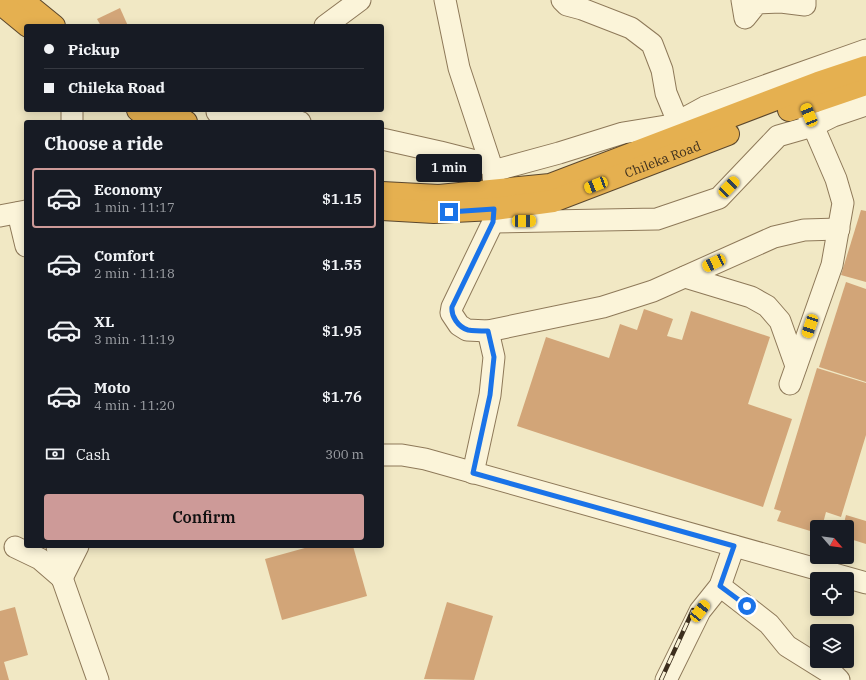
<!DOCTYPE html>
<meta charset="utf-8">
<style>
:root{--surface:#171b24;--page:#242831;--text:#f1f3f6;--muted:#9ea1a6;--line:#363941;--accent:#cd9a98}
body{margin:0;font-family:"IBM Plex Serif",serif;background:var(--page);color:var(--text);height:100vh;display:flex;flex-direction:column;font-size:15px;white-space:nowrap}
*{box-sizing:border-box;margin:0}
p{font-size:13px;color:var(--muted)}
.icon{flex:none;width:22px;height:22px;fill:none;stroke:currentColor;stroke-width:2;stroke-linecap:round;stroke-linejoin:round}
.map{position:relative;flex:1;overflow:hidden}
.details{position:absolute;left:24px;top:120px;width:360px;height:428px;display:flex;flex-direction:column;background:var(--surface);border-radius:4px;box-shadow:0 2px 10px #0003}
.details>*{flex:none}
.banner{position:absolute;left:24px;top:24px;width:360px;height:88px;border-radius:4px;box-shadow:0 2px 10px #0003;display:grid;align-content:center;height:88px;padding:0 20px;background:var(--surface)}
.needle{width:26px;rotate:118deg}
.tools{position:absolute;left:810px;top:520px;display:grid;gap:8px}
.tools a{display:grid;place-items:center;width:44px;height:44px;border-radius:4px;background:var(--surface);box-shadow:0 2px 10px #0003;font-size:20px}
.end{position:absolute;width:18px;height:18px;margin:-9px;border:5px solid #1a73e8;background:#fff;box-shadow:0 0 0 2px #fff}
.from{border-radius:50%}
.bubble{position:absolute;height:28px;border-radius:4px;background:var(--surface);box-shadow:0 2px 10px #0003;font-size:13px;font-weight:600;line-height:28px;text-align:center}
.car{position:absolute;width:12px;height:24px;margin:-12px -6px;border-radius:5px;box-shadow:0 0 3px 1px #0007;background:linear-gradient(#f5c518 24%,#345 0 40%,#f5c518 0 76%,#345 0 86%,#f5c518 0)}
.banner b{display:flex;align-items:center;gap:14px;height:38px;font-size:15px}
.banner b+b{border-top:1px solid var(--line)}
.banner i{width:10px;height:10px;background:var(--text)}
ul{padding:0;list-style:none}
li{display:flex;align-items:center;gap:12px;height:60px;margin:0 8px 6px;padding:0 12px;border:2px solid transparent;border-radius:4px}
li div{flex:1}
li b{display:block;font-size:15px}
li em{font-style:normal;font-weight:600}
li.current{border-color:var(--accent)}
li>.icon{width:36px;height:36px;stroke-width:1.5}
h2{padding:0 20px;font-size:18px;line-height:48px}
.pay{display:flex;align-items:center;gap:10px;height:44px;padding:0 20px;font-size:15px}
.pay p{margin-inline-start:auto}
.primary-button{display:flex;gap:8px;margin-top:auto;padding:8px 20px}
.primary-button a{flex:1;height:46px;border-radius:4px;background:var(--accent);color:#111;font-size:16px;font-weight:600;line-height:46px;text-align:center}
.map>svg:first-child{display:block}
.building{fill:#d2a578}
.lines{fill:none;stroke-linecap:round;stroke-linejoin:round}
.minor-casing{stroke:#8e7959;stroke-width:23}
.highway-casing{stroke:#5b472d;stroke-width:24}
.minor{stroke:#fbf4d9;stroke-width:21}
.highway{stroke:#e5b050;stroke-width:22}
.rail-casing{stroke:#3d2f1e;stroke-width:4.5}
.rail{stroke:#f8f1d5;stroke-width:3;stroke-dasharray:9;stroke-linecap:butt}
.route{stroke:#1a73e8;stroke-width:5}
.labels{text-anchor:middle;dominant-baseline:central;stroke-width:3;stroke-linejoin:round;paint-order:stroke}
.street-label{font-size:13px;fill:#3d2f1e;stroke:#f8f1d5}
</style>
<div class="map">
<svg width="866" height="680" viewBox="0 0 866 680">
<rect width="100%" height="100%" fill="#f1e8c4"/>
<g class="building">
<path d="M120,8L128,26H101L97,19Z"/>
<path d="M861,210L866,211V282L841,275Z"/>
<path d="M846,282L866,289V382L819,367Z"/>
<path d="M644,309L673,319L667,336L682,340L691,311L770,337L748,404L792,419L763,507L517,426L546,337L609,358L620,324L637,330Z"/>
<path d="M817,368L866,383V435L841,517L826,512L822,527H817V533L777,521L781,511L774,509Z"/>
<path d="M846,515L866,521V544L847,538V527H843Z"/>
<path d="M312,546H353L367,596L282,620L265,559Z"/>
<path d="M447,602L493,616L474,680L424,679Z"/>
<path d="M15,607L28,655L4,662L9,680H0V611Z"/>
</g>
<g class="lines">
<defs>
<g id="minor">
<path d="M445,0L459,68L493,171"/>
<path d="M562,0L567,5L582,9L631,28L652,44L662,70L666,93L683,134"/>
<path d="M742,0L745,18L757,3L781,2L805,5V0"/>
<path d="M325,26L360,0"/>
<path d="M72,110V122"/>
<path d="M219,110L217,112L285,119L300,122"/>
<path d="M382,139L440,152L491,165"/>
<path d="M494,191L493,171L559,153L623,133L672,125L705,107L866,50"/>
<path d="M494,209L493,222L452,307L451,313L459,325L467,330L488,331L603,307L653,291L774,237L804,230L839,229"/>
<path d="M18,213L26,246"/>
<path d="M0,216L26,211"/>
<path d="M493,222L657,219L719,198L778,136L813,126L833,116L866,105"/>
<path d="M685,277L751,297L767,306L780,321L796,366"/>
<path d="M790,384L832,265L843,203L836,179L808,114"/>
<path d="M382,455H402L425,459L866,583"/>
<path d="M473,473L490,395L494,357L488,331"/>
<path d="M57,546L62,578L98,680"/>
<path d="M15,547L40,559L62,578"/>
<path d="M62,578L78,546"/>
<path d="M720,586L769,624L787,646L835,676L839,680"/>
<path d="M666,680L700,611L720,586L734,546"/>
</g>
<g id="highway">
<path d="M22,0L54,26"/>
<path d="M0,3L28,26"/>
<path d="M138,110L156,122"/>
<path d="M167,110L186,122"/>
<path d="M789,110L866,84"/>
<path d="M382,193L439,196L550,185L818,83L866,67"/>
<path id="s1" d="M382,209L434,212L494,209L553,201L728,134"/>
</g>
</defs>
<use href="#minor" class="minor-casing"/>
<use href="#highway" class="highway-casing"/>
<use href="#minor" class="minor"/>
<use href="#highway" class="highway"/>
<defs>
<path id="rail" d="M661,680L693,610"/>
</defs>
<use href="#rail" class="rail-casing"/>
<use href="#rail" class="rail"/>
</g>
<g class="lines">
<path class="route" d="M449,212L494,209L493,222L452,307C451,316 458,327 468,330C474,331 482,331 488,331L494,357L490,395L473,473L734,546L720,586L747,606"/>
</g>
<g class="labels">
<g class="street-label">
<text stroke="none"><textPath href="#s1" startOffset="289">Chileka Road</textPath></text>
</g>
</g>
</svg>
<div class="tools">
<a><svg class="needle" viewBox="-14 -14 28 28"><path d="M0-13l5 13h-10z" fill="#e53935"/><path d="M0 13l5-13h-10z" fill="#9ea1a6"/></svg></a>
<a><svg class="icon" aria-label="locate" viewBox="0 0 24 24"><circle cx="12" cy="12" r="6"/><path d="M12 2v4M12 18v4M2 12h4M18 12h4"/></svg></a>
<a><svg class="icon" aria-label="layers" viewBox="0 0 24 24"><path d="M12 4l9 5-9 5-9-5zM3 14l9 5 9-5"/></svg></a>
</div>
<i class="end from" style="left:747px;top:606px"></i>
<i class="end" style="left:449px;top:212px"></i>
<div class="bubble" style="left:416px;top:154px;width:66px">1 min</div>
<i class="car" style="left:809px;top:115px;rotate:338deg"></i>
<i class="car" style="left:596px;top:185px;rotate:249deg"></i>
<i class="car" style="left:729px;top:187px;rotate:44deg"></i>
<i class="car" style="left:524px;top:221px;rotate:89deg"></i>
<i class="car" style="left:714px;top:263px;rotate:245deg"></i>
<i class="car" style="left:810px;top:326px;rotate:199deg"></i>
<i class="car" style="left:700px;top:611px;rotate:38deg"></i>
<div class="banner">
<b><i class="from"></i>Pickup</b>
<b><i></i>Chileka Road</b>
</div>
<section class="details">
<h2>Choose a ride</h2>
<ul>
<li class="current"><svg class="icon" aria-label="car" viewBox="0 0 24 24"><path d="M5 17H2v-5l4-1 3-4h7l3 4 3 1v5h-3M9 17h6M6 11h13"/><circle cx="7" cy="17" r="2"/><circle cx="17" cy="17" r="2"/></svg><div><b>Economy</b><p>1 min · 11:17</p></div><em>$1.15</em></li>
<li><svg class="icon" aria-label="car" viewBox="0 0 24 24"><path d="M5 17H2v-5l4-1 3-4h7l3 4 3 1v5h-3M9 17h6M6 11h13"/><circle cx="7" cy="17" r="2"/><circle cx="17" cy="17" r="2"/></svg><div><b>Comfort</b><p>2 min · 11:18</p></div><em>$1.55</em></li>
<li><svg class="icon" aria-label="car" viewBox="0 0 24 24"><path d="M5 17H2v-5l4-1 3-4h7l3 4 3 1v5h-3M9 17h6M6 11h13"/><circle cx="7" cy="17" r="2"/><circle cx="17" cy="17" r="2"/></svg><div><b>XL</b><p>3 min · 11:19</p></div><em>$1.95</em></li>
<li><svg class="icon" aria-label="car" viewBox="0 0 24 24"><path d="M5 17H2v-5l4-1 3-4h7l3 4 3 1v5h-3M9 17h6M6 11h13"/><circle cx="7" cy="17" r="2"/><circle cx="17" cy="17" r="2"/></svg><div><b>Moto</b><p>4 min · 11:20</p></div><em>$1.76</em></li>
</ul>
<div class="pay"><svg class="icon" aria-label="cash" viewBox="0 0 24 24"><path d="M3 7h18v10H3z"/><circle cx="12" cy="12" r="2"/></svg>Cash<p>300 m</p></div>
<div class="primary-button"><a>Confirm</a></div>
</section>
</div>
